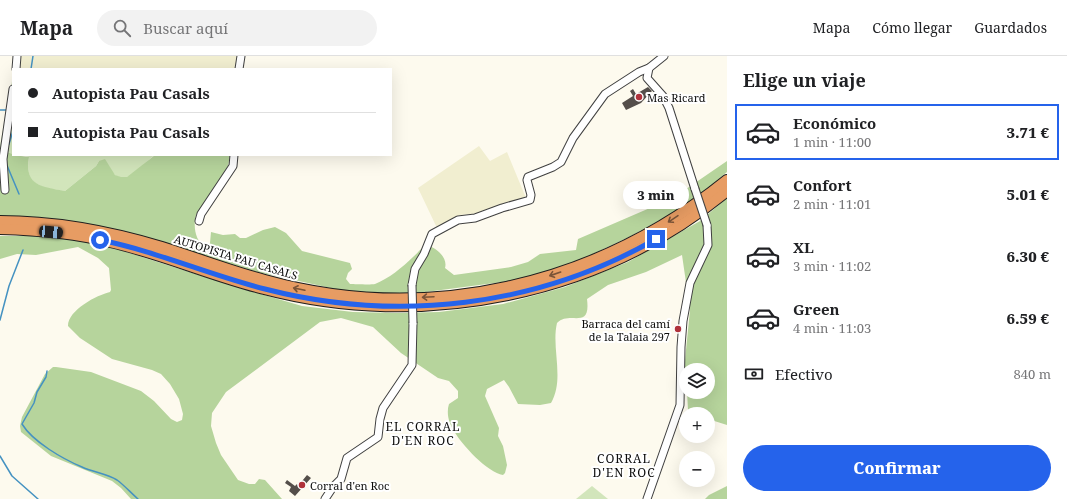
<!DOCTYPE html>
<html lang="es">
<meta charset="utf-8">
<style>
:root{--surface:#fff;--page:#f2f2f2;--text:#202124;--muted:#757577;--line:#e0e0e0;--accent:#2563eb}
body{margin:0;font-family:"Noto Serif",serif;background:var(--page);color:var(--text);height:100vh;display:flex;flex-direction:column;font-size:15px;white-space:nowrap}
*{box-sizing:border-box;margin:0}
p{font-size:13px;color:var(--muted)}
.icon{flex:none;width:22px;height:22px;fill:none;stroke:currentColor;stroke-width:2;stroke-linecap:round;stroke-linejoin:round}
.map{position:relative;flex:1;overflow:hidden}
.sheet{display:flex;flex-direction:column;background:var(--surface);width:340px}
.sheet>*{flex:none}
.hud{position:absolute;left:12px;top:12px;width:380px;height:88px;border-radius:0px;box-shadow:0 4px 16px #0002;display:grid;align-content:center;height:88px;padding:0 16px;background:var(--surface)}
.buttons{position:absolute;left:679px;top:307px;display:grid;gap:8px}
.buttons a{display:grid;place-items:center;width:36px;height:36px;border-radius:50%;background:var(--surface);box-shadow:0 4px 16px #0002;font-size:20px}
.end{position:absolute;width:18px;height:18px;margin:-9px;border:5px solid #2563eb;background:#fff;box-shadow:0 0 0 2px #fff}
.from{border-radius:50%}
.bubble{position:absolute;height:28px;border-radius:14px;background:var(--surface);box-shadow:0 4px 16px #0002;font-size:13px;font-weight:800;line-height:28px;text-align:center}
.car{position:absolute;width:12px;height:24px;margin:-12px -6px;border-radius:5px;box-shadow:0 0 3px 1px #0007;background:linear-gradient(#222 24%,#8ab4d8 0 40%,#222 0 76%,#8ab4d8 0 86%,#222 0)}
.hud b{display:flex;align-items:center;gap:14px;height:38px;font-size:15px}
.hud b+b{border-top:1px solid var(--line)}
.hud i{width:10px;height:10px;background:var(--text)}
ul{padding:0;list-style:none}
li{display:flex;align-items:center;gap:12px;height:56px;margin:0 8px 6px;padding:0 8px;border:2px solid transparent;border-radius:0px}
li div{flex:1}
li b{display:block;font-size:15px}
li em{font-style:normal;font-weight:800}
li.selected{border-color:var(--accent)}
li>.icon{width:36px;height:36px;stroke-width:1.5}
h2{padding:0 16px;font-size:18px;line-height:48px}
.pay{display:flex;align-items:center;gap:10px;height:44px;padding:0 16px;font-size:15px}
.pay p{margin-inline-start:auto}
.action{display:flex;gap:8px;margin-top:auto;padding:8px 16px}
.action a{flex:1;height:46px;border-radius:24px;background:var(--accent);color:#fff;font-size:16px;font-weight:800;line-height:46px;text-align:center}
header{display:flex;align-items:center;gap:24px;box-sizing:border-box;height:56px;padding:0 20px;background:var(--surface);border-bottom:1px solid var(--line)}
header strong{font-size:19px}
nav{display:flex;gap:22px;margin-inline-start:auto;font-size:14px}
.search{width:280px;height:36px;background:var(--page);display:flex;align-items:center;gap:10px;box-sizing:border-box;padding:0 14px;border-radius:22px;color:var(--muted);font-size:15px}
main{display:flex;flex:1;min-height:0}
.map>svg:first-child{display:block}
.farmland{fill:#f1eed0}
.green{fill:#d2e5bb}
.forest{fill:#b6d49c}
.lines{fill:none;stroke-linecap:round;stroke-linejoin:round}
.stream{stroke:#4592c1;stroke-width:1.5}
.building{fill:#544e4a}
.minor-casing{stroke:#404040;stroke-width:9}
.highway-casing{stroke:#1e1e1e;stroke-width:12}
.minor{stroke:#fff;stroke-width:7}
.highway{stroke:#e79c63;stroke-width:10}
.minor-bridge-casing{stroke:#404040;stroke-width:9;stroke-linecap:butt}
.minor-bridge{stroke:#fff;stroke-width:7}
.oneway{stroke:#7a5438}
.route{stroke:#2563eb;stroke-width:5}
.poi-dot{fill:#b0323b;stroke:#fff;stroke-width:1.5}
.labels{text-anchor:middle;dominant-baseline:central;stroke-width:4;stroke-linejoin:round;paint-order:stroke}
.poi-label{font-size:11px;fill:#0d0d0d;stroke:#fff;text-anchor:start}
.street-label{font-size:11px;fill:#0d0d0d;stroke:#fff}
.neighbourhood-label{font-size:12px;letter-spacing:1px;fill:#0d0d0d;stroke:#fff}
</style>
<header>
<strong>Mapa</strong>
<div class="search"><svg class="icon" aria-label="search" viewBox="0 0 24 24"><circle cx="10" cy="10" r="6"/><path d="M15 15l6 6"/></svg>Buscar aquí</div>
<nav><a>Mapa</a><a>Cómo llegar</a><a>Guardados</a></nav>
</header>
<main>
<div class="map">
<svg width="727" height="443" viewBox="0 0 727 443">
<rect width="100%" height="100%" fill="#fdfaee"/>
<g class="farmland">
<path d="M21,0H238L236,13H19Z"/>
<path d="M479,90L490,105L507,96L526,142L481,157L460,159L437,172L418,132Z"/>
</g>
<g class="green">
<path d="M13,20V98L4,95L0,97V89Z"/>
<path d="M22,99H155C144,105 130,130 115,119C107,112 114,110 99,105L96,110L65,135C42,132 24,130 29,101Z"/>
<path d="M592,430L608,443H576Z"/>
</g>
<g class="forest">
<path d="M4,95L13,98V99L29,101C24,130 42,131 65,135L96,110L99,105L105,103L115,119L121,121H127L155,99H230L228,110L196,159C193,170 195,186 206,191L210,187L211,176L223,179L235,178L240,182H246L263,174L275,171L286,177L302,195L350,207L352,213L348,217L346,223L350,228C355,228 370,229 375,228C388,223 403,211 413,201C418,197 421,191 428,190C437,192 448,202 445,212L454,219L511,211L528,206L540,198L576,194L578,183L673,142L727,105V116L701,138L680,153L629,181L576,206L518,224L418,237H354L257,216L124,175L49,162L0,160V129L2,126L0,97Z"/>
<path d="M727,142V369L708,363V358H694L688,354L687,336H708V314H686V326L684,314L690,254L682,199L646,216L608,229L587,243C591,275 570,254 557,267C551,292 565,323 551,347L540,349L518,348L509,331L504,324L487,333L485,340L499,372L498,380L503,390L507,409L505,417L503,419C488,417 461,388 454,375C449,368 446,357 449,348L458,342V335L449,325L438,322L401,297L373,271L341,262L320,266L226,336L212,357L211,370L216,387L221,399L238,424L249,428H255L259,423L265,424L282,443H131L121,432L112,425L51,400L21,376L20,370L22,361L45,318L53,311H56L91,316L141,335L154,345L171,363L177,366L182,364L183,358L179,343L170,328L161,318L152,314L112,303L80,282L68,270C68,254 97,239 110,236L111,234L109,212L98,202L78,191L36,199L17,198L0,203V180H41L75,183L120,194L240,232L302,250L353,256L398,257L439,256L503,248L565,231L628,206L700,165Z"/>
<path d="M727,430V443H705L709,439Z"/>
</g>
<g class="lines">
<g class="stream">
<path d="M31,13L33,0"/>
<path d="M0,54H8"/>
<path d="M9,88L13,75"/>
<path d="M6,107L19,138"/>
<path d="M0,264L9,230L23,194"/>
<path d="M47,315L46,321L37,336L34,347L22,368C33,386 63,403 82,411C93,416 107,418 117,424C124,429 131,437 138,443"/>
<path d="M0,400L12,420L38,443"/>
</g>
</g>
<g class="building">
<path d="M648,31L652,35L641,47L626,54L622,47L633,40L630,35L633,33L636,38Z"/>
<path d="M307,419L311,422L295,440L289,435L291,431L285,427L287,424L295,430L297,428L298,430Z"/>
</g>
<g class="lines">
<defs>
<g id="minor">
<path d="M664,0L649,12L647,22L663,40L669,52L695,133"/>
<path d="M16,13L17,0"/>
<path d="M239,13L241,0"/>
<path d="M5,134L3,103L13,33"/>
<path d="M199,165L201,158L233,110L234,99"/>
<path d="M412,229L415,213L424,198L432,178L458,164L475,162L502,152L530,144L531,139L527,124L528,121L553,111L561,106L573,82L605,38L639,16L649,12"/>
<path d="M325,443L333,431L341,423L347,402L378,381L380,363L383,352L412,309L413,267"/>
<path d="M647,443L680,349L681,291L683,265L690,227L708,189L707,169"/>
</g>
<g id="highway">
<path d="M0,165C56,165 109,175 162,191C197,202 230,215 265,224C428,269 596,230 727,124"/>
<path d="M0,173C37,174 74,177 110,186C163,198 212,220 264,233C423,275 600,240 727,135"/>
</g>
</defs>
<use href="#minor" class="minor-casing"/>
<use href="#highway" class="highway-casing"/>
<use href="#minor" class="minor"/>
<use href="#highway" class="highway"/>
<defs>
<g id="minor-bridge">
<path d="M695,133L707,169"/>
<path d="M412,229L413,267"/>
</g>
</defs>
<use href="#minor-bridge" class="minor-bridge-casing"/>
<use href="#minor-bridge" class="minor-bridge"/>
</g>
<defs><path id="oneway-shaft" d="M-6 0H5M1.5-3L5.5 0L1.5 3" fill="none" stroke-width="1.6" stroke-linecap="round" stroke-linejoin="round"/></defs>
<g class="oneway">
<use href="#oneway-shaft" transform="translate(673 163) rotate(146)"/>
<use href="#oneway-shaft" transform="translate(555 218) rotate(161)"/>
<use href="#oneway-shaft" transform="translate(299 233) rotate(-168)"/>
<use href="#oneway-shaft" transform="translate(428 241) rotate(177)"/>
</g>
<g class="lines">
<path class="route" d="M100,184C156,195 209,219 265,233C397,267 537,251 656,183"/>
</g>
<g class="poi-dot">
<circle cx="639" cy="41" r="4"/>
<circle cx="678" cy="273" r="4"/>
<circle cx="302" cy="429" r="4"/>
</g>
<g class="labels">
<g class="poi-label">
<text x="647" y="41">Mas Ricard</text>
<text x="670" y="267" text-anchor="end">Barraca del camí<tspan x="670" dy="13">de la Talaia 297</tspan></text>
<text x="310" y="429">Corral d'en Roc</text>
</g>
<g class="street-label">
<text transform="translate(236 201) rotate(17)">AUTOPISTA PAU CASALS</text>
</g>
<g class="neighbourhood-label">
<text x="423" y="370">EL CORRAL<tspan x="423" dy="14">D'EN ROC</tspan></text>
<text x="624" y="402">CORRAL<tspan x="624" dy="14">D'EN ROC</tspan></text>
</g>
</g>
</svg>
<div class="buttons">
<a><svg class="icon" aria-label="layers" viewBox="0 0 24 24"><path d="M12 4l9 5-9 5-9-5zM3 14l9 5 9-5"/></svg></a>
<a>+</a>
<a>−</a>
</div>
<i class="end from" style="left:100px;top:184px"></i>
<i class="end" style="left:656px;top:183px"></i>
<div class="bubble" style="left:623px;top:125px;width:66px">3 min</div>
<i class="car" style="left:51px;top:176px;rotate:95deg"></i>
<div class="hud">
<b><i class="from"></i>Autopista Pau Casals</b>
<b><i></i>Autopista Pau Casals</b>
</div>
</div>
<section class="sheet">
<h2>Elige un viaje</h2>
<ul>
<li class="selected"><svg class="icon" aria-label="car" viewBox="0 0 24 24"><path d="M5 17H2v-5l4-1 3-4h7l3 4 3 1v5h-3M9 17h6M6 11h13"/><circle cx="7" cy="17" r="2"/><circle cx="17" cy="17" r="2"/></svg><div><b>Económico</b><p>1 min · 11:00</p></div><em>3.71 €</em></li>
<li><svg class="icon" aria-label="car" viewBox="0 0 24 24"><path d="M5 17H2v-5l4-1 3-4h7l3 4 3 1v5h-3M9 17h6M6 11h13"/><circle cx="7" cy="17" r="2"/><circle cx="17" cy="17" r="2"/></svg><div><b>Confort</b><p>2 min · 11:01</p></div><em>5.01 €</em></li>
<li><svg class="icon" aria-label="car" viewBox="0 0 24 24"><path d="M5 17H2v-5l4-1 3-4h7l3 4 3 1v5h-3M9 17h6M6 11h13"/><circle cx="7" cy="17" r="2"/><circle cx="17" cy="17" r="2"/></svg><div><b>XL</b><p>3 min · 11:02</p></div><em>6.30 €</em></li>
<li><svg class="icon" aria-label="car" viewBox="0 0 24 24"><path d="M5 17H2v-5l4-1 3-4h7l3 4 3 1v5h-3M9 17h6M6 11h13"/><circle cx="7" cy="17" r="2"/><circle cx="17" cy="17" r="2"/></svg><div><b>Green</b><p>4 min · 11:03</p></div><em>6.59 €</em></li>
</ul>
<div class="pay"><svg class="icon" aria-label="cash" viewBox="0 0 24 24"><path d="M3 7h18v10H3z"/><circle cx="12" cy="12" r="2"/></svg>Efectivo<p>840 m</p></div>
<div class="action"><a>Confirmar</a></div>
</section>
</main>
